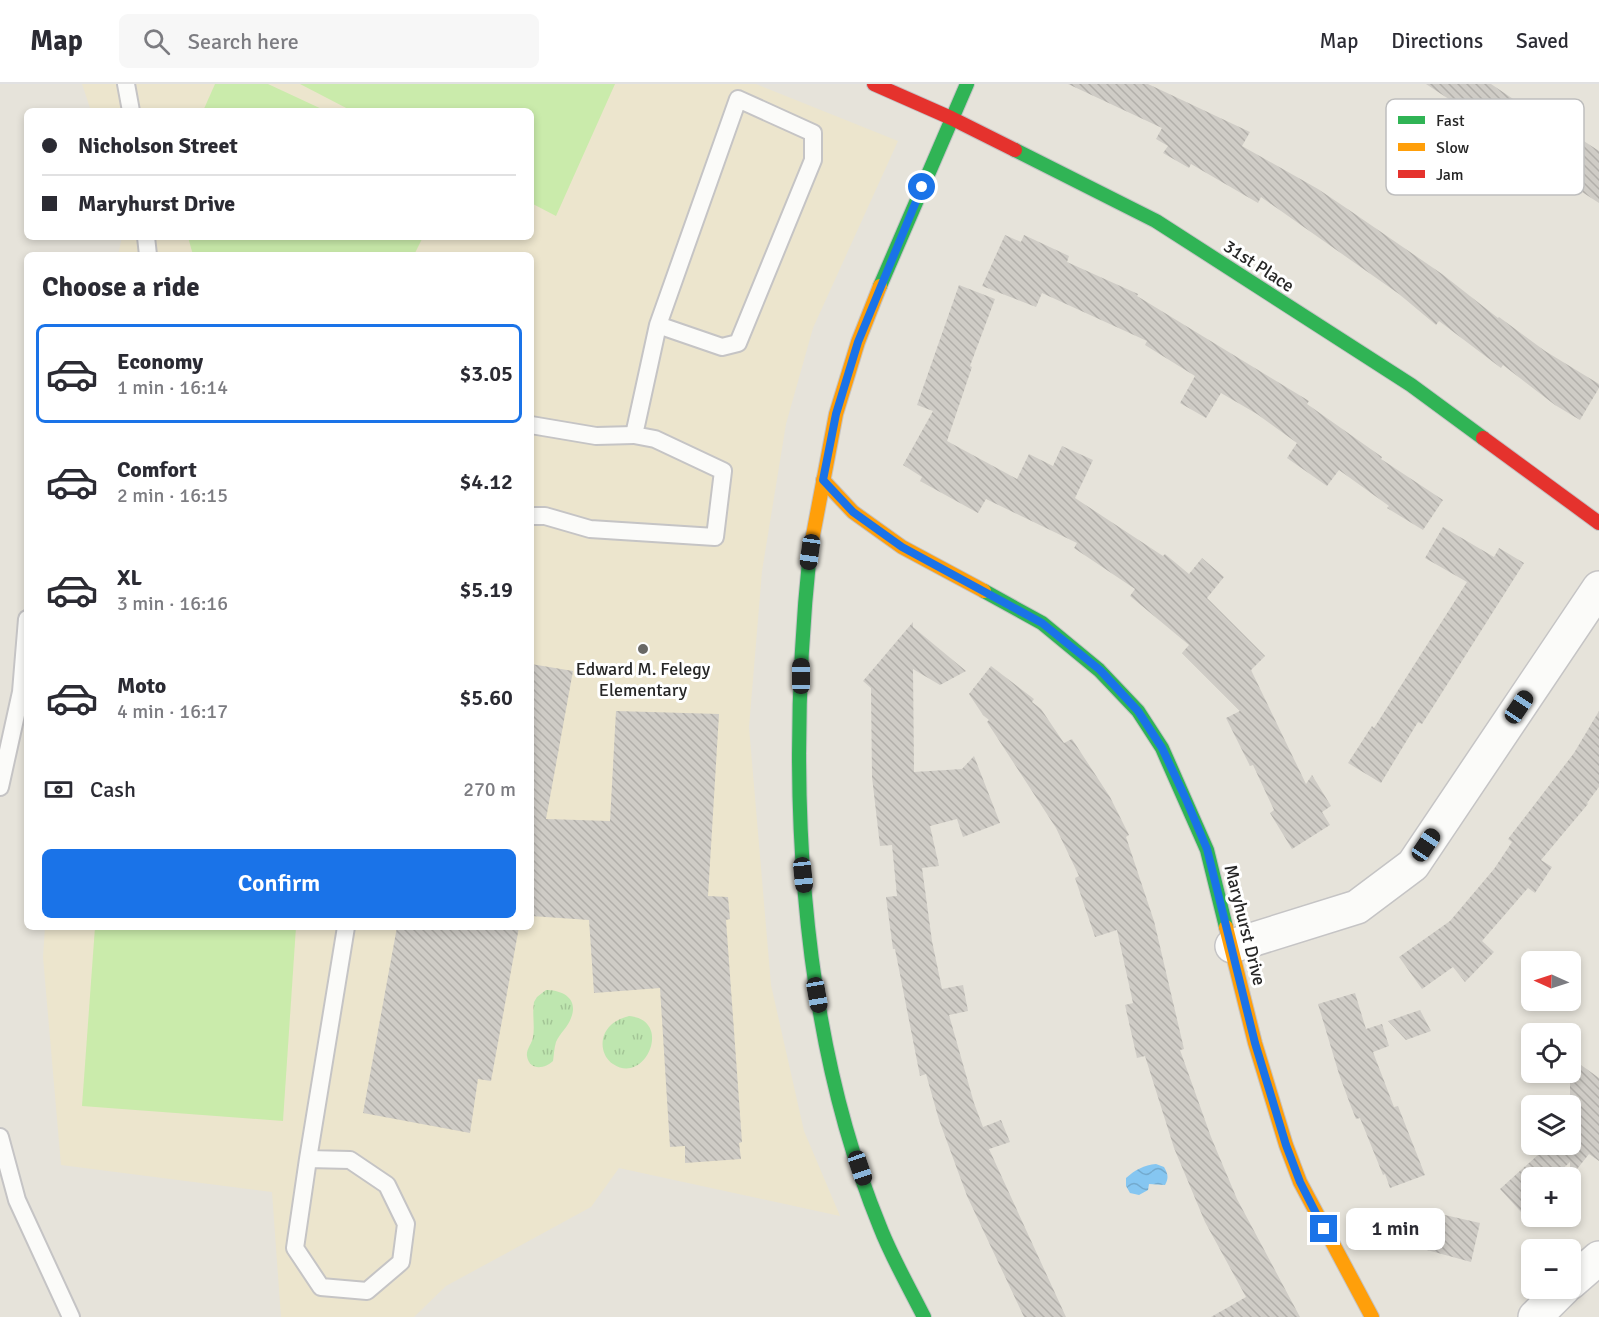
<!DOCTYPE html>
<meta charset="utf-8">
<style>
:root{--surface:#fff;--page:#f7f7f7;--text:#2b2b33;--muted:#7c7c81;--line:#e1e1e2;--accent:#1a73e8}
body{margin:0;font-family:Signika,sans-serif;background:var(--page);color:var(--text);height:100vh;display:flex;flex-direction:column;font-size:22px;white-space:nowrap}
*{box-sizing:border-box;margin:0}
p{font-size:20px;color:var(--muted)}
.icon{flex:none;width:33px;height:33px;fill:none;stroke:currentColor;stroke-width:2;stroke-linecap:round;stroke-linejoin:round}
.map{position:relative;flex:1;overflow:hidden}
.details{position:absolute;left:24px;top:168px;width:510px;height:678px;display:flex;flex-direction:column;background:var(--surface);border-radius:9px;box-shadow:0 3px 9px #0003}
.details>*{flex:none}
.hud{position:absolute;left:24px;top:24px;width:510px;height:132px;border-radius:9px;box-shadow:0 3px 9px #0003;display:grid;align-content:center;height:132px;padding:0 18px;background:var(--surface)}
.needle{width:39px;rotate:273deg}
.tools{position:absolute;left:1521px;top:867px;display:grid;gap:12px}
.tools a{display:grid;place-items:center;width:60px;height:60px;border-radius:9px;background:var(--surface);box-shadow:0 3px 9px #0003;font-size:30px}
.end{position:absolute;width:27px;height:27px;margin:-14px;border:8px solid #1a73e8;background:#fff;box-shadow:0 0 0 3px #fff}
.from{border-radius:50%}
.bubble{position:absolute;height:42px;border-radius:9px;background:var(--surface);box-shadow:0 3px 9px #0003;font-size:20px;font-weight:600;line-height:42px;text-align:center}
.car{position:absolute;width:18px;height:36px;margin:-18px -9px;border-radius:8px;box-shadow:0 0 4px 2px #0007;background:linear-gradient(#222 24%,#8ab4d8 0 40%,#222 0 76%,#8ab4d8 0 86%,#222 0)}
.hud b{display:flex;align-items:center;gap:21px;height:57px;font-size:22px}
.hud b+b{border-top:2px solid var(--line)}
.hud i{width:15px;height:15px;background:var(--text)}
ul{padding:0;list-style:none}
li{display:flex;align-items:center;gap:18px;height:99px;margin:0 12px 9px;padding:0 6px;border:3px solid transparent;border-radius:9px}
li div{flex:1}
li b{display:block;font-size:22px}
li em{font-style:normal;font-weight:600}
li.active{border-color:var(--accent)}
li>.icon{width:54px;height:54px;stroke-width:1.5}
h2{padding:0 18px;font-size:27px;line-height:72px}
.pay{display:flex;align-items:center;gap:15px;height:66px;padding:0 18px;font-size:22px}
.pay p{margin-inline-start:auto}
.action{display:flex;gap:12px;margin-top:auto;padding:12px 18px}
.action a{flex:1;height:69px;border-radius:9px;background:var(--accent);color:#fff;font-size:24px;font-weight:600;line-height:69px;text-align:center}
header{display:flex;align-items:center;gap:36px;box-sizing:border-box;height:84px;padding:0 30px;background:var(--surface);border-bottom:2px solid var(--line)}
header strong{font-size:28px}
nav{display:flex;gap:33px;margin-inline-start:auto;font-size:21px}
.search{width:420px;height:54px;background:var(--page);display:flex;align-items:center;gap:15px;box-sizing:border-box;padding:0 21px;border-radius:9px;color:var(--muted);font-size:22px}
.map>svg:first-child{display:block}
.education{fill:#ece5cd}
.grass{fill:url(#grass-tufts)}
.pitch{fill:#caebab}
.water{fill:url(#water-waves)}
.building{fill:url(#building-back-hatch)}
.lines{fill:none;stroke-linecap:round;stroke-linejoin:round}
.lane-casing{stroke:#c5c4c5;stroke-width:20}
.street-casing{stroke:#c5c4c5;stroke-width:36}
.fast-casing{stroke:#c5c4c5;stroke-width:16}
.slow-casing{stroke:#c5c4c5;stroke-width:16}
.jam-casing{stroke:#c5c4c5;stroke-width:16}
.lane{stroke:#fbfbf9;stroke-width:16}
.street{stroke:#fbfbf9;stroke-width:33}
.fast{stroke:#30b455;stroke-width:14}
.slow{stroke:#ff9f0a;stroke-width:14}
.jam{stroke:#e5322d;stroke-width:14}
.route{stroke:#1a73e8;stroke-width:8}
.poi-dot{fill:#696865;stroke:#fff;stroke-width:2}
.labels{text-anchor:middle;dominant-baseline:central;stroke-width:6;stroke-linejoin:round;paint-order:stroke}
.street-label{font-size:18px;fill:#262626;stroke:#fff}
.poi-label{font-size:18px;fill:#262626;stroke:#fff}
.key{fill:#fff;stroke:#bebebe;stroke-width:1.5}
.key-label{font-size:16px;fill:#262626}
</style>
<header>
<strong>Map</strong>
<div class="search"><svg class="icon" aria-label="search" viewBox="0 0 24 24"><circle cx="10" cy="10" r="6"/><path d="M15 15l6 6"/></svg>Search here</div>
<nav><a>Map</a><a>Directions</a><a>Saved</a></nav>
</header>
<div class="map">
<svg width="1599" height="1233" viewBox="0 0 1599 1233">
<defs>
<pattern id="grass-tufts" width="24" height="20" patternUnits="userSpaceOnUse" patternTransform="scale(1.5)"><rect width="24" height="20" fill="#bee6af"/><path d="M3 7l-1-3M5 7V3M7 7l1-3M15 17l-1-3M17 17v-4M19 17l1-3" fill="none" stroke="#a3c596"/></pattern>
<pattern id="water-waves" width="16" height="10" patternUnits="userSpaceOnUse" patternTransform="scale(1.5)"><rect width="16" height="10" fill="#85c6f1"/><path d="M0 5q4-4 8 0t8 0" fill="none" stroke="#73aace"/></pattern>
<pattern id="building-back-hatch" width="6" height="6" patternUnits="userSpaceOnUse" patternTransform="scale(1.5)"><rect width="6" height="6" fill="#cfccc6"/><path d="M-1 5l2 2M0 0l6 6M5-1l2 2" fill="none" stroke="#b2afaa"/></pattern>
</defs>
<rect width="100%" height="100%" fill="#e6e3da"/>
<path class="education" d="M82,0H756L898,57L813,244L786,340L762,487L749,643L771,901L804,1047L840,1132L619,1084L591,1123L446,1202L414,1233H281L272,1108L61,1081L43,873L45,843H531V171H118L122,153H531V27H91Z"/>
<g class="grass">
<path d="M546,906C562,906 579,914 571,934C568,943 560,949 556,958C554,964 554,971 553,977C545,985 529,987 527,972C526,965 532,960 533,953C535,942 532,930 534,918L537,913Z"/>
<path d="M629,932C674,936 645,1002 613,980C601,972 599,954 609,943C614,937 622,934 629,932Z"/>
</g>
<g class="pitch">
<path d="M215,0H268L326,27H203Z"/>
<path d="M300,0H615L556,132L531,119V27H352Z"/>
<path d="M188,153H423L414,171H193Z"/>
<path d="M95,843H296L283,1037L82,1022Z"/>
</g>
<path class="water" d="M1156,1080L1164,1083C1168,1090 1169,1094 1165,1101L1149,1100L1148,1106L1139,1111L1130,1109L1126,1102V1094C1135,1086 1144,1081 1156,1080Z"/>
<g class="building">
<path d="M1068,0H1148L1250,48L1242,62L1318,105L1352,128L1442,190L1498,234L1499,233L1545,267L1599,300V304L1580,336L1555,321L1503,281L1501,284L1439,237L1436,241L1399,210L1261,113L1258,119L1191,80L1189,84L1163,69L1168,62L1156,55L1162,44Z"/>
<path d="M1426,0H1491L1525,23L1524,25L1564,51L1567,46L1599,67V119L1531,75L1468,31L1470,29Z"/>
<path d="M1005,151L1021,158L1024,151L1069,172L1067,178L1138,210L1137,212L1309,317L1307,320L1382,373L1381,375L1443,416L1423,446L1387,424L1389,422L1339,386L1327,402L1287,374L1297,359L1257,330L1221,309L1206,334L1180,319L1195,292L1145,261L1147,257L1042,209L1036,223L982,202Z"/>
<path d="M959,201L995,215L970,282L972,283L947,357L1017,395L1029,370L1053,382L1062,362L1093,376L1075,414L1163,472L1165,470L1189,490L1202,474L1224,493L1207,514L1265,572L1251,586L1306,700L1312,691L1331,722L1322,728L1330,741L1292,765L1270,729L1274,726L1253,681L1250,682L1226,634L1240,627L1182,569L1189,561L1130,512L1135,505L1074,464L1077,459L986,415L978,429L920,397L922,393L903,381L933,327L917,321Z"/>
<path d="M1443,443L1494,473L1499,464L1524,479L1431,626L1422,640L1418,638L1381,699L1348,679L1372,642L1374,644L1467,498L1425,474Z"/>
<path d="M913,538V543L966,587L940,601L913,585L914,688L962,685L974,672L1000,739L963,753L957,735L930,742L939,782L922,784L932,857L942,905L963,901L968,927L949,931L974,1019L983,1043L1001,1036L1010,1058L989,1065L1066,1233H1024L967,1112L939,1036L926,990L920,992L895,865H893L886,813L897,812L892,761L880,762L872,693L871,604L863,597Z"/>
<path d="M531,580L573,587L546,735L610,737L616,627L719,630L708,812L728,813L730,835L726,836L742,1058L739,1059L741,1075L685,1079V1062L670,1063L660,904L594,909L589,836L531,832Z"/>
<path d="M991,582L1034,615L1032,618L1041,625L1064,659L1072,655L1110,713L1129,751L1126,753L1154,837L1184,965L1180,966L1211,1053L1237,1115L1300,1233H1211L1246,1213L1205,1138L1174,1064L1145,972L1137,974L1125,921L1133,919L1117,846L1095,853L1075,794L1079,792L1056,744L987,638L989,636L983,631L969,610Z"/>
<path d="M1599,627V703L1587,719L1588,720L1541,776L1552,783L1535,809L1528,804L1482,857L1494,868L1465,898L1453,883L1422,905L1399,873L1450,837L1494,785L1512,758L1508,755L1574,669Z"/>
<path d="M397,843H519L491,997L478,995L470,1049L363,1029Z"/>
<path d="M1355,909L1366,945L1382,940L1389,962L1373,968L1394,1023L1398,1022L1425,1091L1390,1104L1385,1090L1383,1091L1360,1034L1356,1035L1350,1020L1339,990L1318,920Z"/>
<path d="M1420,926L1431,947L1406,956L1388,937Z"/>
<path d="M1570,973L1599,994V1077L1589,1070L1570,1094V1078L1553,1094H1532V1140L1500,1105L1550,1060H1570Z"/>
<path d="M1436,1129L1480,1139L1471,1178L1427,1166Z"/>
</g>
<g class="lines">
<defs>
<g id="lane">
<path d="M126,0L131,27"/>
<path d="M146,153L148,171"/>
<path d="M531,341L596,352L634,351"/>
<path d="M531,432H545L590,445L715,453L723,387L655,355L634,351L658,241L738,15L813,49V76L738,259L722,263L658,241"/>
<path d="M0,703L21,608L27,535"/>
<path d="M0,1053L17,1116L71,1233"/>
<path d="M308,1075L350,1076L387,1101L406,1140L401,1178L367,1207L321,1203L295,1164L308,1075L346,843"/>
</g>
<g id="street">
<path d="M1232,862L1357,823L1413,781L1599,504"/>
<path d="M1570,1199L1599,1174"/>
<path d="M1535,1233L1564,1204"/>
</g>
<g id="fast">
<path d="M1015,66L1156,137L1411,301L1483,354"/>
<path d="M880,202L967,0"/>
<path d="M810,467C787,686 796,938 880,1143C892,1174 909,1203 924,1233"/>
<path d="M984,507L1042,539L1099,586L1138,627L1162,664L1207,766L1226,843"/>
</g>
<g id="slow">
<path d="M823,396L853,428L902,463L984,507"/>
<path d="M810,467L836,330L858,258L880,202"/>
<path d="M1226,843L1255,959L1286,1061L1300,1098L1372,1233"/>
</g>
<g id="jam">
<path d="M874,0L951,34L1015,66"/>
<path d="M1483,354L1599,439"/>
</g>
</defs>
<use href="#lane" class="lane-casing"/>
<use href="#street" class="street-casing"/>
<use href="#fast" class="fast-casing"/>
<use href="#slow" class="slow-casing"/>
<use href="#jam" class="jam-casing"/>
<use href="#lane" class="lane"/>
<use href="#street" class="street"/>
<use href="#fast" class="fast"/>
<use href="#slow" class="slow"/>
<use href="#jam" class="jam"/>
</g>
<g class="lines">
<path class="route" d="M922,103L858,258L836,330L823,396L853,428L902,463L1042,539L1100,586L1138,627L1162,664L1185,713L1207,765L1255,959L1286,1061L1300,1098L1324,1145"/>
</g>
<circle class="poi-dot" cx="643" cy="565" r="6"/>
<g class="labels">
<g class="street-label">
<text transform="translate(1259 182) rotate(33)">31st Place</text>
<text transform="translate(1245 841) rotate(76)">Maryhurst Drive</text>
</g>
<g class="poi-label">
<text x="643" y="585">Edward M. Felegy<tspan x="643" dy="21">Elementary</tspan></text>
</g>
</g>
<rect x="1386" y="15" width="198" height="96" rx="9" class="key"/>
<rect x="1398" y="32" width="27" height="8" fill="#30b455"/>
<rect x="1398" y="59" width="27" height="8" fill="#ff9f0a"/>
<rect x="1398" y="86" width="27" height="8" fill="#e5322d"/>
<g class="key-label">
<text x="1436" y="42">Fast</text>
<text x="1436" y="69">Slow</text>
<text x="1436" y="96">Jam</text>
</g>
</svg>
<div class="tools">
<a><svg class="needle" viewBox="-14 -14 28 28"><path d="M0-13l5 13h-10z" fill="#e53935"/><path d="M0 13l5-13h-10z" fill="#7c7c81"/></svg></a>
<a><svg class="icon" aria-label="locate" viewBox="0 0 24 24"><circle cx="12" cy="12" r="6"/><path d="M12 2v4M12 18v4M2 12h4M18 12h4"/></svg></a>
<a><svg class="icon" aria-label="layers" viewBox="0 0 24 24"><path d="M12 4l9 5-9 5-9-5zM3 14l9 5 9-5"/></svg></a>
<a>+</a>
<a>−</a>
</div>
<i class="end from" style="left:922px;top:103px"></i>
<i class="end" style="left:1324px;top:1145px"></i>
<div class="bubble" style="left:1346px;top:1124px;width:99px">1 min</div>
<i class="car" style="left:810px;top:468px;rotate:188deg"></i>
<i class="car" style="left:801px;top:592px;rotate:0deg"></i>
<i class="car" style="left:1519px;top:623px;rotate:34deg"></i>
<i class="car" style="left:1426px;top:761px;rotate:34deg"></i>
<i class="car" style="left:803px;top:791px;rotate:174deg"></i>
<i class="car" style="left:817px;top:911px;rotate:170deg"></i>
<i class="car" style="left:860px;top:1084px;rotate:161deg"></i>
<div class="hud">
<b><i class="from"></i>Nicholson Street</b>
<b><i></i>Maryhurst Drive</b>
</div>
<section class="details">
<h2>Choose a ride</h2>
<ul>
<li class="active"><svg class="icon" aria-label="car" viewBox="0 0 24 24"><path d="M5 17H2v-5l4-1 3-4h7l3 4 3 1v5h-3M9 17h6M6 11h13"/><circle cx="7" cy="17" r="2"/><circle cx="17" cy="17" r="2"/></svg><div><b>Economy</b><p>1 min · 16:14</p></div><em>$3.05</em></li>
<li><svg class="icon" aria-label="car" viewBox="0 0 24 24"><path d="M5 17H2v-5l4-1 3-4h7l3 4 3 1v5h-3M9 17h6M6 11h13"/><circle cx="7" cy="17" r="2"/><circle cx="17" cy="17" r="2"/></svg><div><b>Comfort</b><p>2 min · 16:15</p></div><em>$4.12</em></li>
<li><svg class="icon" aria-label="car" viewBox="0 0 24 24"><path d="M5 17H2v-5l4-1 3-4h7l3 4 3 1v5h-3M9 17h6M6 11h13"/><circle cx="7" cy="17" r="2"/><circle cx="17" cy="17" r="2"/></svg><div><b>XL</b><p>3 min · 16:16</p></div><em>$5.19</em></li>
<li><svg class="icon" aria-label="car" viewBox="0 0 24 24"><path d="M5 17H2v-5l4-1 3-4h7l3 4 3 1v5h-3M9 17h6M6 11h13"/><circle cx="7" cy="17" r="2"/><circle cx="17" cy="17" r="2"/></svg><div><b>Moto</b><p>4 min · 16:17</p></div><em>$5.60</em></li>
</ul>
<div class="pay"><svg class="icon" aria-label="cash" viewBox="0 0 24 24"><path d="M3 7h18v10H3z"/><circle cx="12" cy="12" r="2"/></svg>Cash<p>270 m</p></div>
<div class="action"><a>Confirm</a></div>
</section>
</div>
